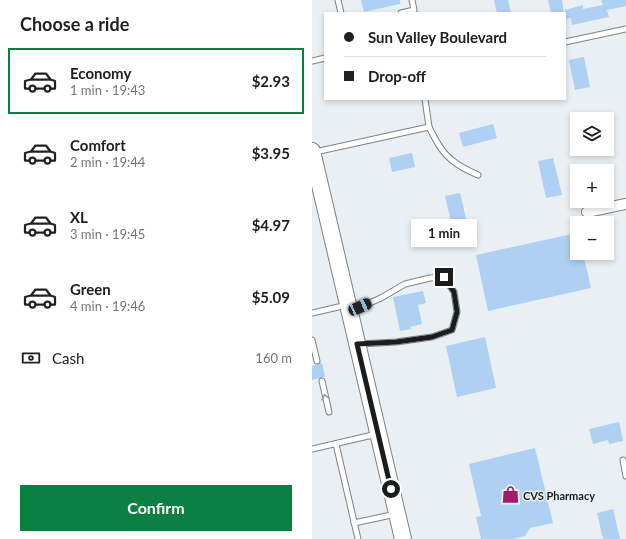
<!DOCTYPE html>
<meta charset="utf-8">
<style>
:root{--surface:#fff;--page:#f2f2f2;--text:#202124;--muted:#757577;--line:#e0e0e0;--accent:#0b8043}
body{margin:0;font-family:Lato,sans-serif;background:var(--page);color:var(--text);height:100vh;display:flex;flex-direction:column;font-size:15px;white-space:nowrap}
*{box-sizing:border-box;margin:0}
p{font-size:13px;color:var(--muted)}
.icon{flex:none;width:22px;height:22px;fill:none;stroke:currentColor;stroke-width:2;stroke-linecap:round;stroke-linejoin:round}
.map{position:relative;flex:1;overflow:hidden}
.panel{display:flex;flex-direction:column;background:var(--surface);width:312px}
.panel>*{flex:none}
.top-card{position:absolute;left:12px;top:12px;width:242px;height:88px;border-radius:0px;box-shadow:0 2px 6px #0003;display:grid;align-content:center;height:88px;padding:0 20px;background:var(--surface)}
.fabs{position:absolute;left:258px;top:112px;display:grid;gap:8px}
.fabs a{display:grid;place-items:center;width:44px;height:44px;border-radius:0px;background:var(--surface);box-shadow:0 2px 6px #0003;font-size:20px}
.end{position:absolute;width:18px;height:18px;margin:-9px;border:5px solid #1a1c1d;background:#fff;box-shadow:0 0 0 2px #fff}
.from{border-radius:50%}
.bubble{position:absolute;height:28px;border-radius:0px;background:var(--surface);box-shadow:0 2px 6px #0003;font-size:13px;font-weight:700;line-height:28px;text-align:center}
.car{position:absolute;width:12px;height:24px;margin:-12px -6px;border-radius:5px;box-shadow:0 0 3px 1px #0007;background:linear-gradient(#222 24%,#8ab4d8 0 40%,#222 0 76%,#8ab4d8 0 86%,#222 0)}
.top-card b{display:flex;align-items:center;gap:14px;height:38px;font-size:15px}
.top-card b+b{border-top:1px solid var(--line)}
.top-card i{width:10px;height:10px;background:var(--text)}
ul{padding:0;list-style:none}
li{display:flex;align-items:center;gap:12px;height:66px;margin:0 8px 6px;padding:0 12px;border:2px solid transparent;border-radius:0px}
li div{flex:1}
li b{display:block;font-size:15px}
li em{font-style:normal;font-weight:700}
li.selected{border-color:var(--accent)}
li>.icon{width:36px;height:36px;stroke-width:1.5}
h2{padding:0 20px;font-size:18px;line-height:48px}
.pay{display:flex;align-items:center;gap:10px;height:44px;padding:0 20px;font-size:15px}
.pay p{margin-inline-start:auto}
.action{display:flex;gap:8px;margin-top:auto;padding:8px 20px}
.action a{flex:1;height:46px;border-radius:0px;background:var(--accent);color:#fff;font-size:16px;font-weight:700;line-height:46px;text-align:center}
main{display:flex;flex:1;min-height:0}
.map>svg:first-child{display:block}
.building{fill:#aed0f3}
.lines{fill:none;stroke-linecap:round;stroke-linejoin:round}
.service-casing{stroke:#7d8385;stroke-width:7}
.minor-casing{stroke:#7d8385;stroke-width:12}
.primary-casing{stroke:#7d8385;stroke-width:18}
.service{stroke:#fff;stroke-width:5}
.minor{stroke:#fff;stroke-width:10}
.primary{stroke:#fff;stroke-width:16}
.oneway{stroke:#989999}
.route{stroke:#1a1c1d;stroke-width:5}
.labels{text-anchor:middle;dominant-baseline:central;stroke-width:3;stroke-linejoin:round;paint-order:stroke}
.poi-label{font-size:11px;font-weight:bold;fill:#1a1c1d;stroke:#e9eff2;text-anchor:start}
</style>
<main>
<section class="panel">
<h2>Choose a ride</h2>
<ul>
<li class="selected"><svg class="icon" aria-label="car" viewBox="0 0 24 24"><path d="M5 17H2v-5l4-1 3-4h7l3 4 3 1v5h-3M9 17h6M6 11h13"/><circle cx="7" cy="17" r="2"/><circle cx="17" cy="17" r="2"/></svg><div><b>Economy</b><p>1 min · 19:43</p></div><em>$2.93</em></li>
<li><svg class="icon" aria-label="car" viewBox="0 0 24 24"><path d="M5 17H2v-5l4-1 3-4h7l3 4 3 1v5h-3M9 17h6M6 11h13"/><circle cx="7" cy="17" r="2"/><circle cx="17" cy="17" r="2"/></svg><div><b>Comfort</b><p>2 min · 19:44</p></div><em>$3.95</em></li>
<li><svg class="icon" aria-label="car" viewBox="0 0 24 24"><path d="M5 17H2v-5l4-1 3-4h7l3 4 3 1v5h-3M9 17h6M6 11h13"/><circle cx="7" cy="17" r="2"/><circle cx="17" cy="17" r="2"/></svg><div><b>XL</b><p>3 min · 19:45</p></div><em>$4.97</em></li>
<li><svg class="icon" aria-label="car" viewBox="0 0 24 24"><path d="M5 17H2v-5l4-1 3-4h7l3 4 3 1v5h-3M9 17h6M6 11h13"/><circle cx="7" cy="17" r="2"/><circle cx="17" cy="17" r="2"/></svg><div><b>Green</b><p>4 min · 19:46</p></div><em>$5.09</em></li>
</ul>
<div class="pay"><svg class="icon" aria-label="cash" viewBox="0 0 24 24"><path d="M3 7h18v10H3z"/><circle cx="12" cy="12" r="2"/></svg>Cash<p>160 m</p></div>
<div class="action"><a>Confirm</a></div>
</section>
<div class="map">
<svg width="314" height="539" viewBox="0 0 314 539">
<rect width="100%" height="100%" fill="#e9eff2"/>
<g class="building">
<path d="M49,0H88V4L52,12Z"/>
<path d="M182,0H196L199,13H185Z"/>
<path d="M236,0H250L252,13H239Z"/>
<path d="M289,0H314V6L295,10L297,17L283,20L260,25L259,18L253,19V10L271,5V9L291,5Z"/>
<path d="M272,57L278,87L263,90L257,60Z"/>
<path d="M181,124L185,138L151,147L147,133Z"/>
<path d="M100,153L103,167L80,172L77,158Z"/>
<path d="M241,158L250,195L234,198L226,161Z"/>
<path d="M148,193L156,227L141,230L133,196Z"/>
<path d="M265,233V253H271L279,288L176,311L164,255Z"/>
<path d="M111,291L114,303L106,305L110,324L98,327L99,329L88,331L81,297Z"/>
<path d="M173,337L184,388L145,397L134,346Z"/>
<path d="M10,363L13,377L0,380V366Z"/>
<path d="M307,422L311,441L297,444L296,440L281,444L277,429Z"/>
<path d="M223,448L241,523L218,528L213,536L201,539H169L164,517L169,516L157,464Z"/>
<path d="M301,509L308,539H291L285,513Z"/>
</g>
<g class="lines">
<defs>
<g id="service">
<path d="M26,0L29,13"/>
<path d="M89,13L102,10L100,0"/>
<path d="M253,42L314,29"/>
<path d="M0,61L13,58"/>
<path d="M113,99L117,127"/>
<path d="M3,152L117,127C123,139 130,153 141,161C148,167 157,171 166,175"/>
<path d="M39,311L69,298L93,284L118,278L132,277L142,292L145,312L140,330L120,337L84,342L48,344"/>
<path d="M0,313L35,305"/>
<path d="M0,340L5,361"/>
<path d="M10,381L17,412"/>
<path d="M24,444L46,539"/>
<path d="M0,449L65,434"/>
<path d="M311,460L314,476"/>
<path d="M42,523L84,514"/>
</g>
<path id="minor" d="M275,212L314,204"/>
<path id="primary" d="M0,151L91,539"/>
</defs>
<use href="#service" class="service-casing"/>
<use href="#minor" class="minor-casing"/>
<use href="#primary" class="primary-casing"/>
<use href="#service" class="service"/>
<use href="#minor" class="minor"/>
<use href="#primary" class="primary"/>
</g>
<defs><path id="oneway-chevron" d="M-2-3.5L2.5 0L-2 3.5" fill="none" stroke-width="1.6" stroke-linecap="round" stroke-linejoin="round"/></defs>
<use class="oneway" href="#oneway-chevron" transform="translate(13 397) rotate(-103)"/>
<g class="lines">
<path class="route" d="M79,489L45,344L84,342L120,337L140,330L145,312L142,292L132,277"/>
</g>
<defs>
<symbol id="shop-bare" viewBox="-9 -9 18 18"><path d="M-5-2.5h2.3a2.7 3.5 0 0 1 5.4 0H5L5.5 6h-11ZM-1.5-2.5h3a1.5 2.3 0 0 0-3 0Z" fill="#a01b6b" stroke="#e9eff2" stroke-width="2.5" paint-order="stroke"/></symbol>
</defs>
<g fill-rule="evenodd">
<use href="#shop-bare" x="186" y="482" width="25" height="25"/>
</g>
<g class="labels">
<g class="poi-label">
<text x="211" y="495">CVS Pharmacy</text>
</g>
</g>
</svg>
<div class="fabs">
<a><svg class="icon" aria-label="layers" viewBox="0 0 24 24"><path d="M12 4l9 5-9 5-9-5zM3 14l9 5 9-5"/></svg></a>
<a>+</a>
<a>−</a>
</div>
<i class="end from" style="left:79px;top:489px"></i>
<i class="end" style="left:132px;top:277px"></i>
<div class="bubble" style="left:99px;top:219px;width:66px">1 min</div>
<i class="car" style="left:48px;top:307px;rotate:66deg"></i>
<div class="top-card">
<b><i class="from"></i>Sun Valley Boulevard</b>
<b><i></i>Drop-off</b>
</div>
</div>
</main>
